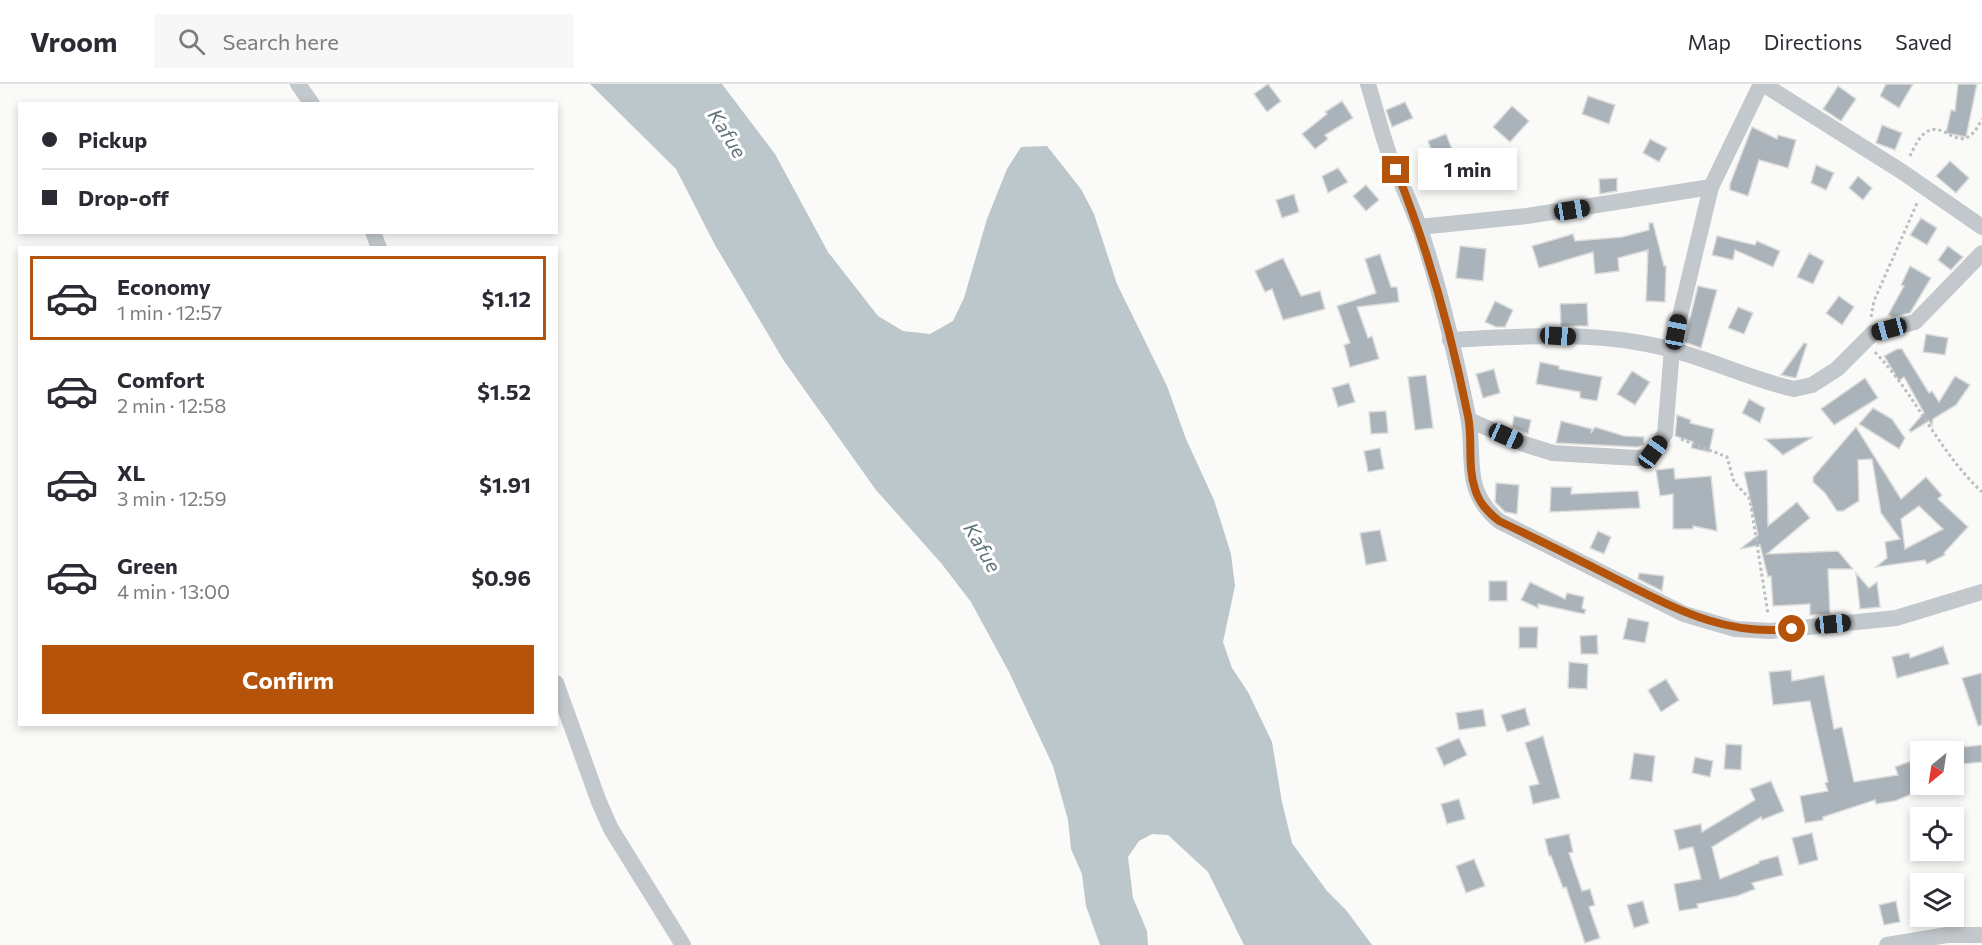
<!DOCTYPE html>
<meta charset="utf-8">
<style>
:root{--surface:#fff;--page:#f7f7f7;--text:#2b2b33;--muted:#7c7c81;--line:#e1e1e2;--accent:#b45309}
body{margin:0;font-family:Commissioner,sans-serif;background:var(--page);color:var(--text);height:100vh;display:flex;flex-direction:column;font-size:22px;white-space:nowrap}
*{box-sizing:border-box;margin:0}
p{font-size:20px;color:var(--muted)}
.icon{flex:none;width:33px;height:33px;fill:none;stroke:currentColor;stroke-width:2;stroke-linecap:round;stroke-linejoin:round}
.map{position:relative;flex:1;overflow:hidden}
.side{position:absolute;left:18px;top:162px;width:540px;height:480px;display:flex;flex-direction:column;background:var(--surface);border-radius:0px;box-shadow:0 3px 9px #0003}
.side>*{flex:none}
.top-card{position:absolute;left:18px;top:18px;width:540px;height:132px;border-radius:0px;box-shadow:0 3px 9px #0003;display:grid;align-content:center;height:132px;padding:0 24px;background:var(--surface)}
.needle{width:39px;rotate:210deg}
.buttons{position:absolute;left:1910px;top:657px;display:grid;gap:12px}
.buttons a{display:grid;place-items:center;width:54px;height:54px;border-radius:0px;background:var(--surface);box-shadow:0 3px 9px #0003;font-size:30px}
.end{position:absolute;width:27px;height:27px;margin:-14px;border:8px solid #b45309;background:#fff;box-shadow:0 0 0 3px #fff}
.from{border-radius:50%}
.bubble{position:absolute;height:42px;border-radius:0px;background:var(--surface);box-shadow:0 3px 9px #0003;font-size:20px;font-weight:700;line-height:42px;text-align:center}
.car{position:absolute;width:18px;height:36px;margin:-18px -9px;border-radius:8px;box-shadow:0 0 4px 2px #0007;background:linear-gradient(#222 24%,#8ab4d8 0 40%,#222 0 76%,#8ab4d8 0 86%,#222 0)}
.top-card b{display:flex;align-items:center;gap:21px;height:57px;font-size:22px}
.top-card b+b{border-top:2px solid var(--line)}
.top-card i{width:15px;height:15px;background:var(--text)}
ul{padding:10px 0 0;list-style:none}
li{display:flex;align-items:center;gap:18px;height:84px;margin:0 12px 9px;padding:0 12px;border:3px solid transparent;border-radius:0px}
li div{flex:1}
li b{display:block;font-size:22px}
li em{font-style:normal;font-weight:700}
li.selected{border-color:var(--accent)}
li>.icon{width:54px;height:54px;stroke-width:1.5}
.primary-button{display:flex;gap:12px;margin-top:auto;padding:12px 24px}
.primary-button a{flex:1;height:69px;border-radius:0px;background:var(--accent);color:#fff;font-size:24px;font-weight:700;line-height:69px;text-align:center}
header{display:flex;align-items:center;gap:36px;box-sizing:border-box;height:84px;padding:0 30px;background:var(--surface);border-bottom:2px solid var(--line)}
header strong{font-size:28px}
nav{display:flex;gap:33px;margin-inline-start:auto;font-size:21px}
.search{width:420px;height:54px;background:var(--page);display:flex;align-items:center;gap:15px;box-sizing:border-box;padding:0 21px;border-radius:0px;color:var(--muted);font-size:22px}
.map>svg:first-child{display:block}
.water{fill:#bbc7cb}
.building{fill:#aab3b9;stroke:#dcdcda;stroke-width:1.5;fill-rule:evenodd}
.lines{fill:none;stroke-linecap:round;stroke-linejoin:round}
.path{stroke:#bbbfc2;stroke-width:3;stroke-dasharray:3 3;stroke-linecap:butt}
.street{stroke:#c3c8cc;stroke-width:16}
.route{stroke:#b45309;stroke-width:8}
.labels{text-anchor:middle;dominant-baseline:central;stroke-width:6;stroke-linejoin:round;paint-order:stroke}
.water-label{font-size:20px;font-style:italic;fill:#60757c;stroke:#fff}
</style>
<header>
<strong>Vroom</strong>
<div class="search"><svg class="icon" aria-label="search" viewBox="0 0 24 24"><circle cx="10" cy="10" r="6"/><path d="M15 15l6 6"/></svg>Search here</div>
<nav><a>Map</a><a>Directions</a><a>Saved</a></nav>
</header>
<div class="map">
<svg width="1982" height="861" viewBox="0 0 1982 861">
<rect width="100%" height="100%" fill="#fafaf8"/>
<path class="water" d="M590,0H722L775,70L828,168L878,232L903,247L930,250L953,237L964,214L987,135L1007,85L1021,63L1047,62L1081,105L1094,130L1117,200L1167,302L1186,355L1214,416L1231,470L1235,502L1223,558L1232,584L1248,608L1272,658L1282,718L1292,759L1327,807L1346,826L1372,861H1244L1208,788L1168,751L1152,750L1139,757L1128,773L1133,814L1147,847L1148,861H1100L1086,822L1082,790L1071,765L1068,736L1053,682L1009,588L971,518L941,479L876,406L784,277L715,161L676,85Z"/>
<g class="building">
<path d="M1268,0L1281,17L1267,28L1254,10Z"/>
<path d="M1886,0H1913L1899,24L1880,12Z"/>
<path d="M1958,0H1977L1966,53L1946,49L1951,26L1955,27Z"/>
<path d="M1838,2L1856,15L1841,37L1823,25Z"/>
<path d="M1588,12L1615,21L1609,40L1582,30Z"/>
<path d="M1342,17L1353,34L1325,51L1328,55L1315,65L1302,50L1327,30L1325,28Z"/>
<path d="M1405,18L1413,34L1392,43L1386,26Z"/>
<path d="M1512,22L1529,37L1510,58L1493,43Z"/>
<path d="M1882,41L1902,49L1895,66L1876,59Z"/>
<path d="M1752,43L1777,55L1778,51L1796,56L1788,84L1759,76L1748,112L1730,106V100Z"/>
<path d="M1446,50L1456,75L1437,82L1428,57Z"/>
<path d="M1650,55L1667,64L1659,78L1643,69Z"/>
<path d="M1950,77L1969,94L1956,109L1936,92Z"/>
<path d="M1816,81L1834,89L1826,106L1811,99Z"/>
<path d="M1338,84L1348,98L1328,109L1322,92Z"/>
<path d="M1858,92L1872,104L1863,116L1849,104Z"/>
<path d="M1617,94V107L1600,110L1599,95Z"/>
<path d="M1366,101L1379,116L1366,127L1353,112Z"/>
<path d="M1294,110L1299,128L1282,134L1276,116Z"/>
<path d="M1921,134L1937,144L1927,161L1910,151Z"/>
<path d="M1649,139H1653L1664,182H1666L1665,218L1646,217L1648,166L1618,174L1619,187L1595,190L1593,168L1539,184L1532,162L1573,150L1575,157L1622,153L1649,146Z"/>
<path d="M1717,152L1755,161L1757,157L1780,167L1773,183L1735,166L1733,176L1712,171Z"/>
<path d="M1460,162L1486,165L1483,197L1456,194Z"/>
<path d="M1948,162L1963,173L1951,186L1938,176Z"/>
<path d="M1809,169L1824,177L1813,200L1797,193Z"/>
<path d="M1380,170L1391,203H1397L1399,218L1357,223L1368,254L1372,252L1379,275L1350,283L1344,261L1350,259L1337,222L1376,209L1365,175Z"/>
<path d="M1283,174L1301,212L1320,207L1325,225L1283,236L1272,205L1265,208L1255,187Z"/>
<path d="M1910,182L1931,194L1910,229L1892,233L1888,231L1904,202L1901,201Z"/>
<path d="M1698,202L1717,206L1701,264L1684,258Z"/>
<path d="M1839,212L1854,223L1842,241L1826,229Z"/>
<path d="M1495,217L1513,226L1505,243H1496L1485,238Z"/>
<path d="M1587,219L1588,242H1561L1560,220Z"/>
<path d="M1738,223L1753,229L1744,250L1728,244Z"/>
<path d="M1926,250L1948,254L1945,271L1923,268Z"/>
<path d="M1804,259L1807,260L1796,294L1781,291Z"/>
<path d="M1897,265H1902L1929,309L1932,307L1939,318L1955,292L1970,301L1956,321L1933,335L1932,342L1929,337L1911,348L1909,346L1924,329L1904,293L1899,297L1884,272Z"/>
<path d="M1540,278L1559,282V285L1602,293L1597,317L1580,314V308L1536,300Z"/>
<path d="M1494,285L1500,309L1483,314L1476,290Z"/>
<path d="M1632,287L1650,298L1635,321L1617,310Z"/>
<path d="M1426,291L1433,344L1415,346L1408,293Z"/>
<path d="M1865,294L1878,314L1834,341L1821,325Z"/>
<path d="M1349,299L1355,318L1338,323L1332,304Z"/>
<path d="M1749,315L1765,324L1760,339L1742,329Z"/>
<path d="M1873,324L1892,335L1905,354L1899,365L1859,340Z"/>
<path d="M1386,327L1388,349L1371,350L1369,328Z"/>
<path d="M1677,331L1691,336L1690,339L1714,345L1709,368L1691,364L1693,358L1675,352Z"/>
<path d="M1514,332L1531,336L1528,350L1512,343Z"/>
<path d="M1561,337L1592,345L1591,349L1595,343L1624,352L1644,353V361L1637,363L1556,359Z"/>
<path d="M1856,343L1901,415L1926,393L1942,411L1938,415L1968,443L1944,469L1945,471L1927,480L1925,476L1876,483L1887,474L1885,458L1900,455L1881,429L1872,375L1858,376L1859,417L1843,427H1837L1825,409L1813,398V393ZM1919,422L1943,445L1905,465L1901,435Z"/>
<path d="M1813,353L1783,371L1765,355Z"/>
<path d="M1380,364L1384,385L1368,388L1364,367Z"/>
<path d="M1674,384L1675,395L1711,392L1717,447L1693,442V445H1673V410L1660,412L1656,386Z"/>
<path d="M1767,386L1768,442L1797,418L1810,434L1767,470L1838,467L1853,485H1828L1830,530L1810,531V520L1773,522L1771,492L1768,493L1760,461L1740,465L1758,451L1744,388Z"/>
<path d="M1496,399L1519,401L1517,430L1505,428L1495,418Z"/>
<path d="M1551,403H1572L1571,410L1638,407L1640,424L1550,428Z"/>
<path d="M1380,446L1387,477L1366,481L1360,449Z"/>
<path d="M1598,447L1611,453L1604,470L1590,464Z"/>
<path d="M1639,489L1664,492L1662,507L1638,495Z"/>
<path d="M1856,489L1869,504L1877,498L1880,523L1860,525Z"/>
<rect x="1489" y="497" width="18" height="20"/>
<path d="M1530,498L1565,515L1567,509L1584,513L1582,524L1586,526L1584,530L1538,520V524L1521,516Z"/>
<path d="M1628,534L1649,538L1645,559L1623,555Z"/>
<path d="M1519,543H1538L1537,564H1519Z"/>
<path d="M1597,551L1598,570H1581L1580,552Z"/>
<path d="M1943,562L1949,580L1897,594L1892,573L1909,569L1910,574Z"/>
<path d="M1569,578L1588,580L1587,605L1568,604Z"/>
<path d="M1791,586L1792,597L1824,591L1834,645L1842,643L1854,698L1898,691L1895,683L1914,676L1920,700L1924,705L1895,717L1876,720L1875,716L1823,733V736L1805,739L1800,712L1828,707L1825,699L1828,698L1810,617L1773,621L1769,588Z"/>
<path d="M1982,589V641L1978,642L1962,594Z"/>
<path d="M1666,595L1679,616L1661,628L1648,606Z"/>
<path d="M1525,624L1530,641L1507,648L1501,631Z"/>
<path d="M1483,625L1486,642L1459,646L1456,629Z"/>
<path d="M1543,652L1560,714L1533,720L1529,702L1539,700L1525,659Z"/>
<path d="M1459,654L1467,671L1444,682L1436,664Z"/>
<path d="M1726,660L1742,661L1741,686L1724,685Z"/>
<path d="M1982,661V678L1953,681V664Z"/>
<path d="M1634,669L1655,672L1652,698L1630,695Z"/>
<path d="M1695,673L1713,677L1710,693L1692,689Z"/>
<path d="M1771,697L1784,727L1762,736L1761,733L1712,763L1720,795L1759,779V777L1778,772L1783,791L1752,799L1755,805L1737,812L1697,820L1698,824L1679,827L1674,800L1701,795L1693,763L1679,766L1674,746L1701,740L1702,748L1755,716L1750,705Z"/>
<path d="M1459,715L1465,735L1447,740L1441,720Z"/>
<path d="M1812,749L1818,776L1799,781L1792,754Z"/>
<path d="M1569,750L1573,768L1569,769L1582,807L1590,805L1595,821L1589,823L1600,854L1585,859L1566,803L1563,804L1551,772H1549L1545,755Z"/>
<path d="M1474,775L1485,802L1466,809L1456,782Z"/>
<path d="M1643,817L1649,839L1634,844L1627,821Z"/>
<path d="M1896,817L1900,838L1884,841L1879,821Z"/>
</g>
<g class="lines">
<g class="path">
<path d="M1910,72C1914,64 1918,54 1926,48C1947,35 1961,78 1982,35"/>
<path d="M1871,233L1874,217L1918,117"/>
<path d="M1875,268C1916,311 1938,367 1982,408"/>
<path d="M1681,355L1727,373L1734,398L1749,414L1751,422L1768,530"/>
</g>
<g class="street">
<path d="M298,0L312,20"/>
<path d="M1368,0C1375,23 1381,47 1389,70C1399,94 1410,118 1419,142C1440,203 1455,269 1468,332C1476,374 1461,405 1499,437L1684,530L1735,545L1771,547L1896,534L1982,508"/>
<path d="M1763,0L1901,87L1982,143"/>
<path d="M1419,143L1527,132L1711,103"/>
<path d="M373,148L379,164"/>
<path d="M1450,256C1524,252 1601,246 1673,266C1714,277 1753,296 1794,305L1812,301L1837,285L1873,249L1915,238L1982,169"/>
<path d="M1469,336L1524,360L1553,369L1637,374L1646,373L1652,368L1665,350L1672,265L1711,103L1761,0"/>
<path d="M556,599L599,718L611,745L683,861"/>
<path d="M1887,861L1947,851H1982"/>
</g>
</g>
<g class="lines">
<path class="route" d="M1396,86C1428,165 1451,248 1468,332C1473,356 1467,381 1475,405C1479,419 1488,428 1499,437C1539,456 1579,476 1618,496C1677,525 1724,552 1792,545"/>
</g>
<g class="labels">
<g class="water-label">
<text transform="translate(728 49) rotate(58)">Kafue</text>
<text transform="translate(983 463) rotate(60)">Kafue</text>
</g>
</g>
</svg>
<div class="buttons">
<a><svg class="needle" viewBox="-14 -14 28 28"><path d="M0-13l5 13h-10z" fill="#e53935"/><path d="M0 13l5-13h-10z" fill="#7c7c81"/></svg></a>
<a><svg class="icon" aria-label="locate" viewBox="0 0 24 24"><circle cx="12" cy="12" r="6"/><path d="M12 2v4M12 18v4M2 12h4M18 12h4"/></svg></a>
<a><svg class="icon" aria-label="layers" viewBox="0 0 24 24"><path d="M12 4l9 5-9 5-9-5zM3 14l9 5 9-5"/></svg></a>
</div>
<i class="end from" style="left:1792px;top:545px"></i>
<i class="end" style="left:1396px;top:86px"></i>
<div class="bubble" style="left:1418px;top:64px;width:99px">1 min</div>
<i class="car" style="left:1572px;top:126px;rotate:81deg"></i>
<i class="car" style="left:1889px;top:245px;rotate:255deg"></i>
<i class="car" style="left:1676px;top:248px;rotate:11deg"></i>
<i class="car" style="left:1558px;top:252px;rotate:93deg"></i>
<i class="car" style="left:1506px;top:352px;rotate:114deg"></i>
<i class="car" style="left:1653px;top:368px;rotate:36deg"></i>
<i class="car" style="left:1833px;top:540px;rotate:84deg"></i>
<div class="top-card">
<b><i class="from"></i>Pickup</b>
<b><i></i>Drop-off</b>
</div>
<section class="side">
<ul>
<li class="selected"><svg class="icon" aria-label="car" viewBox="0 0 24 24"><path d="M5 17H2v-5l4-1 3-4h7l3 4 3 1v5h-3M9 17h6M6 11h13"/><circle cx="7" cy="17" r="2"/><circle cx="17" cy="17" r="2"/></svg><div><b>Economy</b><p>1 min · 12:57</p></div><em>$1.12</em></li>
<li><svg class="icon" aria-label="car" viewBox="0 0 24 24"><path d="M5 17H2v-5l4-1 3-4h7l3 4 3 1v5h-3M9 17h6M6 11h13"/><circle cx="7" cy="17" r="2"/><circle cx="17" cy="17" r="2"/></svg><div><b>Comfort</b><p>2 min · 12:58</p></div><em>$1.52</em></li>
<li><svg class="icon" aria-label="car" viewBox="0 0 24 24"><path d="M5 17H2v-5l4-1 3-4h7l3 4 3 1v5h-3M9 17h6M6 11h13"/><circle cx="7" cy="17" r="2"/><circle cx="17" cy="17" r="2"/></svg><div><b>XL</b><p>3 min · 12:59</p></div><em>$1.91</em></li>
<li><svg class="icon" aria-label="car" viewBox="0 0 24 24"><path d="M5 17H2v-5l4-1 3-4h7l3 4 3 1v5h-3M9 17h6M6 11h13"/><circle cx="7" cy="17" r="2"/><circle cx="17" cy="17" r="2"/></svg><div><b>Green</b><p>4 min · 13:00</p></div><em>$0.96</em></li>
</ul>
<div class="primary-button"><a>Confirm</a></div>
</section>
</div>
